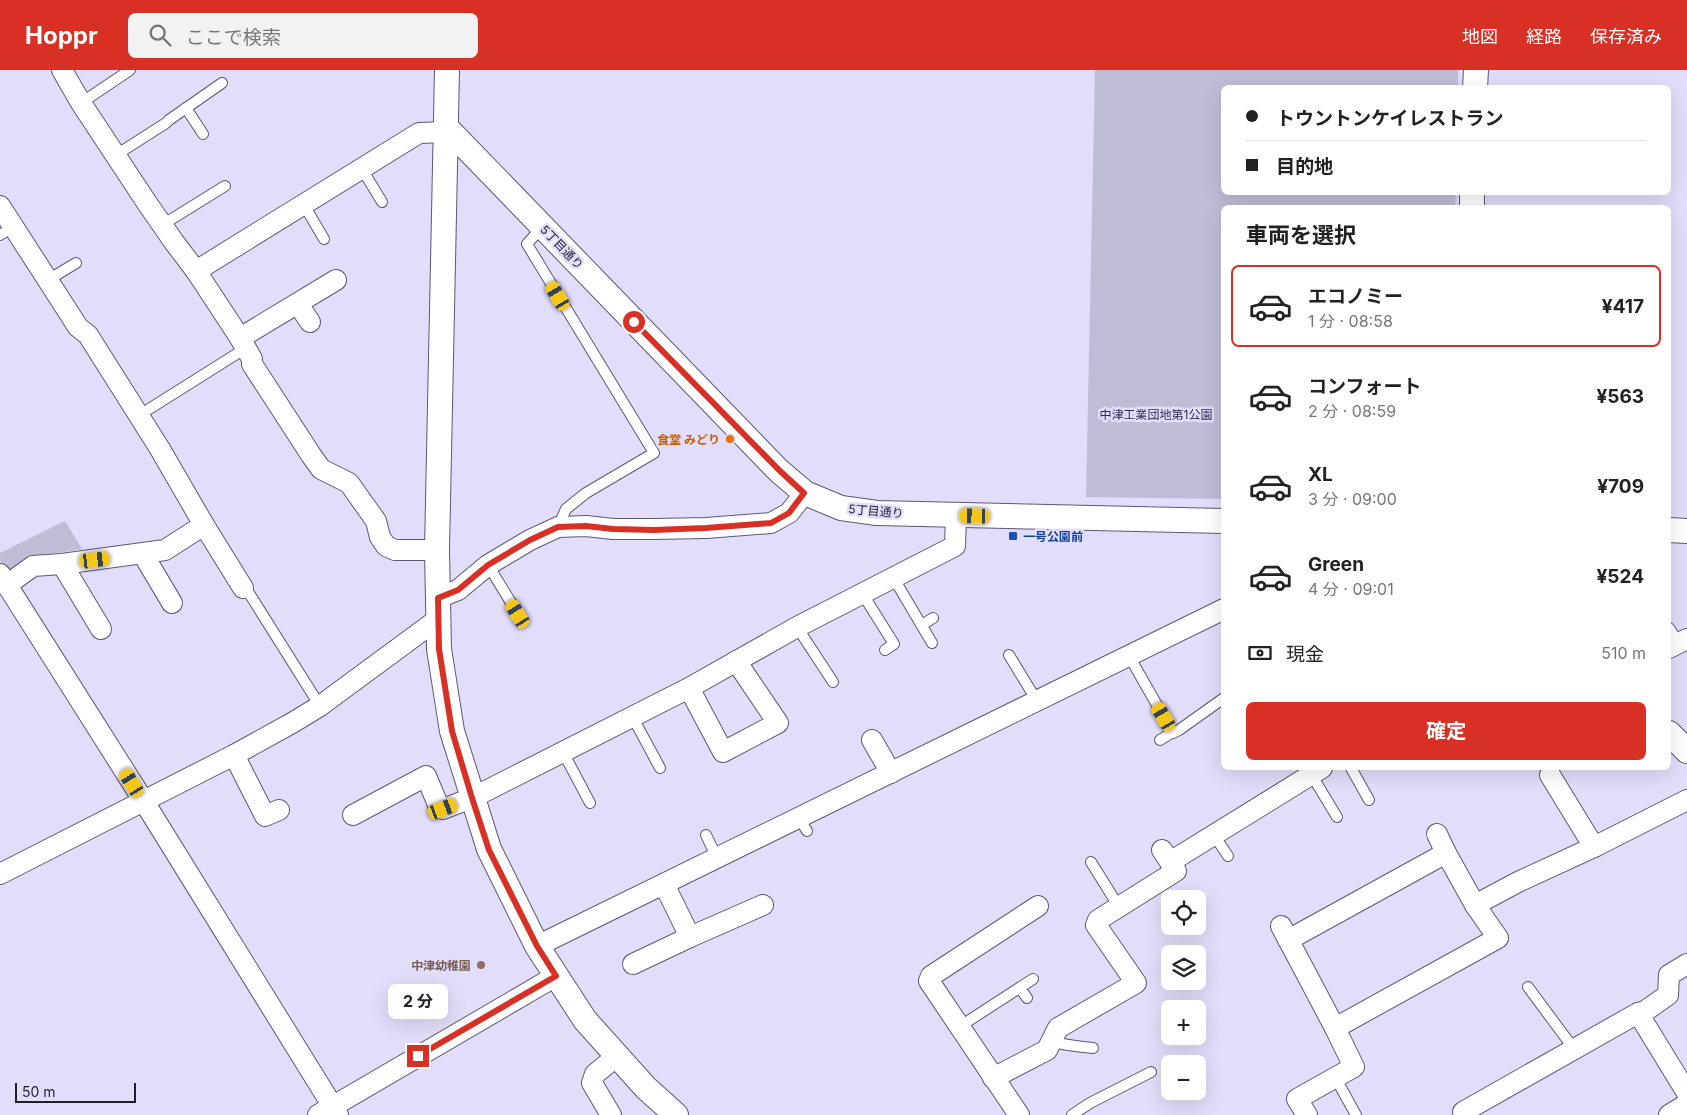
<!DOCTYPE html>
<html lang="ja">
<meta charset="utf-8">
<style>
:root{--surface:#fff;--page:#f2f2f2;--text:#222;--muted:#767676;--line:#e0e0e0;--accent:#d93025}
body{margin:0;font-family:Inter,"Noto Sans JP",sans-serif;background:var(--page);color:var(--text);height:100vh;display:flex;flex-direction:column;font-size:19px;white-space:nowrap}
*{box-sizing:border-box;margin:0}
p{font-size:16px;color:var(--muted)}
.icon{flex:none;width:28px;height:28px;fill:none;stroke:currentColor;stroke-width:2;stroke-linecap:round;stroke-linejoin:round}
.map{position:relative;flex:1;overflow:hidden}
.details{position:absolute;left:1221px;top:135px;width:450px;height:565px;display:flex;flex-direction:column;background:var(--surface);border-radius:8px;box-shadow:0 5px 20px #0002}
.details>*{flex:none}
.top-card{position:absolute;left:1221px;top:15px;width:450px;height:110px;border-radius:8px;box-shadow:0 5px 20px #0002;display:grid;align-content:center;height:110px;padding:0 25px;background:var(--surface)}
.controls{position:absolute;left:1161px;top:820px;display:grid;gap:10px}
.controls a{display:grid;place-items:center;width:45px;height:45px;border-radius:8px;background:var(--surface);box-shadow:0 5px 20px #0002;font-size:25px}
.scale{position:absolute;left:15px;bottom:12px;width:121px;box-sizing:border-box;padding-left:5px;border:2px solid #201e2b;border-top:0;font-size:14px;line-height:18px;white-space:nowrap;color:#201e2b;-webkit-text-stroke:4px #e1ddfa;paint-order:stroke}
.end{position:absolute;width:22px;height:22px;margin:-11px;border:6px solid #d93025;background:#fff;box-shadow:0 0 0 2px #fff}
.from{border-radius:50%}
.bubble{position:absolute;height:35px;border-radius:8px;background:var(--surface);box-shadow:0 5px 20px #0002;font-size:16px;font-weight:700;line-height:35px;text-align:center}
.car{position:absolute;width:15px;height:30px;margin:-15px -8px;border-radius:6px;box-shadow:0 0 4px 1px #0007;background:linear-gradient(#f5c518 24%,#345 0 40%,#f5c518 0 76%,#345 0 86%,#f5c518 0)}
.top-card b{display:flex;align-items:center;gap:18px;height:48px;font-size:19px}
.top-card b+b{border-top:1px solid var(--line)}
.top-card i{width:12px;height:12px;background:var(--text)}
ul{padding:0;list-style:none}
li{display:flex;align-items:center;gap:15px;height:82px;margin:0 10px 8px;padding:0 15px;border:2px solid transparent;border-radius:8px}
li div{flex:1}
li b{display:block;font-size:19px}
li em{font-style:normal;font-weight:700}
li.selected{border-color:var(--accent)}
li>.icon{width:45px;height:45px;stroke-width:1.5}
h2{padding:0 25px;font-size:22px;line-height:60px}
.pay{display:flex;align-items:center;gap:12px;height:55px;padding:0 25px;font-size:19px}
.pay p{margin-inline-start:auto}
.cta{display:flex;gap:10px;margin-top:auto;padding:10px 25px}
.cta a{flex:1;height:58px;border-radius:8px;background:var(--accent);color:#fff;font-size:20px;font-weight:700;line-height:58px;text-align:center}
header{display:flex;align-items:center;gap:30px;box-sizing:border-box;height:70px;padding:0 25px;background:var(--accent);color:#fff}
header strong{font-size:24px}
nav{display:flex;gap:28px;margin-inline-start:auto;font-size:18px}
.search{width:350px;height:45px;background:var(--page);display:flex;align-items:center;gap:12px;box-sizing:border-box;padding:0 18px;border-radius:8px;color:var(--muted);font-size:19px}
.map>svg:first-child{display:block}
.green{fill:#bfbcd5}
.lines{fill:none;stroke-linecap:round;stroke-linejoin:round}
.service-casing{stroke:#5c5876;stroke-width:12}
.minor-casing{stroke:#5c5876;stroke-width:22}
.tertiary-casing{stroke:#5c5876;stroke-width:26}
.service{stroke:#fff;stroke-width:10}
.minor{stroke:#fff;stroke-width:20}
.tertiary{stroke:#fff;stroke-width:24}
.route{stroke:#d93025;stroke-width:6}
.food-dot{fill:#e8710a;stroke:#e1ddfa;stroke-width:2}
.transit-dot{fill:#1a4fb4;stroke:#e1ddfa;stroke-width:2}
.education-dot{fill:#8d6e63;stroke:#e1ddfa;stroke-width:2}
.labels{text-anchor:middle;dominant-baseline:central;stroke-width:5;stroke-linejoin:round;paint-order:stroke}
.street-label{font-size:12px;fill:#201e2b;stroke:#e1ddfa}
.park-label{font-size:12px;fill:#332857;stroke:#e1ddfa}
.food-label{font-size:12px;font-weight:bold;fill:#c56008;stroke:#e1ddfa;text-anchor:end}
.transit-label{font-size:12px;font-weight:bold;fill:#164399;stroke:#e1ddfa;text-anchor:start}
.education-label{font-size:12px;font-weight:bold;fill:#785e54;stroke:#e1ddfa;text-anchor:end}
</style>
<header>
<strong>Hoppr</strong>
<div class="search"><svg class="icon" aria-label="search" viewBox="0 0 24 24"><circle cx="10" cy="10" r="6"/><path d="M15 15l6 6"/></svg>ここで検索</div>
<nav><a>地図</a><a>経路</a><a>保存済み</a></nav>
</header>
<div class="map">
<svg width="1687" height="1045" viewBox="0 0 1687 1045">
<rect width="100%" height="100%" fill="#e1ddfa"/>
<g class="green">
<path d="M1095,0H1458V17L1224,18V122L1456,123L1455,137L1224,138V429L1086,427Z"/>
<path d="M65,451L82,479L30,487L7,501L0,491V483Z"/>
</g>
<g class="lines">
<defs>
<g id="service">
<path d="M81,33L130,0"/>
<path d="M186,38L203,64"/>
<path d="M116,85L166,53L169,50L222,13"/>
<path d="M362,99L382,132"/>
<path d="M304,135L324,169"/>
<path d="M162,155L225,116"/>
<path d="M542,157L527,174L654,383L586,423L566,439L558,457"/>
<path d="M0,165L13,157"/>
<path d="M48,210L76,193"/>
<path d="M138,346L246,278"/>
<path d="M488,495L518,544"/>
<path d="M893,507L932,573"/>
<path d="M243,518L247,520L320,636"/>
<path d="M862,523L894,574L885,580"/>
<path d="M922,555L933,548"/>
<path d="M797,557L833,612"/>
<path d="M1669,558L1679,573"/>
<path d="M1009,585L1037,631"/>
<path d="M1129,586L1173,663L1179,660L1224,628"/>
<path d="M632,646L660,698"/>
<path d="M1160,670L1173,662"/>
<path d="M563,682L590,733"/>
<path d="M1351,698L1369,730"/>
<path d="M1311,704L1337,747"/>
<path d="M799,748L807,761"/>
<path d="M706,765L717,788"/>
<path d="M1214,765L1228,786"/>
<path d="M1091,792L1119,837"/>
<path d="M1528,917L1574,979"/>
<path d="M1020,918L1027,928"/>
<path d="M959,957L1033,909"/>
<path d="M1051,971C1065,976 1078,976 1093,978"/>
<path d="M1335,1007L1356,1045"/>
<path d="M1072,1045L1090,1033L1151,1002"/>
</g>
<g id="minor">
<path d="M62,0L81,33L147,133L174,172L196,201L240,268L336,210"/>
<path d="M0,136L78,257L88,265L160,379L204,455L243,518"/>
<path d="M196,201L419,63L446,62"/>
<path d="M298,234L310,252"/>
<path d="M240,268L252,289V294L311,385L321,399L349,413L376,451L380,467L386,476L395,480H437"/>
<path d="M146,483L147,491L172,533"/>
<path d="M62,494L101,559"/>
<path d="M0,504L143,730L338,1045"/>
<path d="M7,515L33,496L62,494L165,480L204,455"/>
<path d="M438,528L458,520L488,495L530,470L558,457L586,456L613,459H654L706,458L771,453L789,443L805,423"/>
<path d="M1669,578L1687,569"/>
<path d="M689,618L723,682L778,653L736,591"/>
<path d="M872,670L891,703"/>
<path d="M234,685L265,746L279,740"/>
<path d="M1550,705L1594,777"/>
<path d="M353,745L426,706L439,737L443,739L472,728L689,618L797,557L955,476L956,446"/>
<path d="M1437,764L1446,783"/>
<path d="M1170,792L1322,698"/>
<path d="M0,804L234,685L292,653L320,636L438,549"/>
<path d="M664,814L690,867L763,835"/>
<path d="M1475,835L1518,812L1594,777L1687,730"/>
<path d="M1281,856L1335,958L1354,997L1297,1029L1307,1045"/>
<path d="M1288,870L1446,783L1475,835L1498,868L1335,958"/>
<path d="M537,876L1224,539"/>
<path d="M633,894L690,867"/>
<path d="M1638,943L1645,941L1668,925L1669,905L1687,894"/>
<path d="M993,1008L1047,980L1058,958L1136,913L1096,855L1098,850L1176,801L1162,780"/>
<path d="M318,1045L556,906"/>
<path d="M611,1045L592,1013L595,1004L617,986"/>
<path d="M1019,1045L929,911L931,906L1038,836"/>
<path d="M1465,1045L1463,1042L1638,943L1687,1023"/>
<path d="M1669,1045L1687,1034"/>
</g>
<g id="tertiary">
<path d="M447,0L437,480L439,579L452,661L489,779L537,876L585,950L646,1018L676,1045"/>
<path d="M1475,18L1476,0"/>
<path d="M446,57L779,401L805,423L841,438L877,443L1224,451"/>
<path d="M1472,138V122"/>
<path d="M1669,460L1687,461"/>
<path d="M1669,663L1687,681"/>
</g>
</defs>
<use href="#service" class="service-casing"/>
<use href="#minor" class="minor-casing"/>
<use href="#tertiary" class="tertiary-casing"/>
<use href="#service" class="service"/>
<use href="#minor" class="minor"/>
<use href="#tertiary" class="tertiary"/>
</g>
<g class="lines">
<path class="route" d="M418,986L556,906L537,876L489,780L472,728L452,661L439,579L438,528L458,520L488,495L530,470L558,457L586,456L613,459L654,460L706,458L771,453L789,443L804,423L780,401L634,252"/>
</g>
<circle class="food-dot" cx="730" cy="369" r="5"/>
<rect class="transit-dot" x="1008" y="461" width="10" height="10" rx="2.5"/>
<circle class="education-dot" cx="481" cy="895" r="5"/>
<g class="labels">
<g class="street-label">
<text transform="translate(562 177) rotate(46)">5丁目通り</text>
<text transform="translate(876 441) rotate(5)">5丁目通り</text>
</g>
<g class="park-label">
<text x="1156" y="344">中津工業団地第1公園</text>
</g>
<g class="food-label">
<text x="720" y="369">食堂 みどり</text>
</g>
<g class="transit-label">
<text x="1023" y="466">一号公園前</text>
</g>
<g class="education-label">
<text x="471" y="895">中津幼稚園</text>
</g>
</g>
</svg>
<div class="controls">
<a><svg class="icon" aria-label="locate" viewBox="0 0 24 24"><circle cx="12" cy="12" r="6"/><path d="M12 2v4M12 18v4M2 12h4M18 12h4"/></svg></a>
<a><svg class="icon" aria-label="layers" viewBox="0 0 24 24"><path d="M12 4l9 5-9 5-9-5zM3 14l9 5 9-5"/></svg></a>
<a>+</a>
<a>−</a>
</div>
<div class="scale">50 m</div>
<i class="end from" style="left:634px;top:252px"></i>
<i class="end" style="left:418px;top:986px"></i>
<div class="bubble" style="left:388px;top:914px;width:60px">2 分</div>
<i class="car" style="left:558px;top:226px;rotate:329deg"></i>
<i class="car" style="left:975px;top:446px;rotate:271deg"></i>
<i class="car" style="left:95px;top:490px;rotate:83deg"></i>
<i class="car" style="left:518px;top:544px;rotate:328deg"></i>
<i class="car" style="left:1164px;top:647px;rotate:330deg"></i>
<i class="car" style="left:132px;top:713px;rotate:328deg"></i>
<i class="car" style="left:443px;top:739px;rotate:69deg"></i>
<div class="top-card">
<b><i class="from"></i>トウントンケイレストラン</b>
<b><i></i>目的地</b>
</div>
<section class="details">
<h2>車両を選択</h2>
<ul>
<li class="selected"><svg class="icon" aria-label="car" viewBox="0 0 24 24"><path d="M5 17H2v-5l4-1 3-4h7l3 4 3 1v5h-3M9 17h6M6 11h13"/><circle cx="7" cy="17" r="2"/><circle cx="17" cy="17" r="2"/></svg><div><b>エコノミー</b><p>1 分 · 08:58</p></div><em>¥417</em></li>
<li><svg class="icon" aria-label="car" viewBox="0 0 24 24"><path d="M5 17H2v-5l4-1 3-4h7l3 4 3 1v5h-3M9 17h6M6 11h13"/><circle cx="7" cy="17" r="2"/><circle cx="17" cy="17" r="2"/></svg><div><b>コンフォート</b><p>2 分 · 08:59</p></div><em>¥563</em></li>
<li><svg class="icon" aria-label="car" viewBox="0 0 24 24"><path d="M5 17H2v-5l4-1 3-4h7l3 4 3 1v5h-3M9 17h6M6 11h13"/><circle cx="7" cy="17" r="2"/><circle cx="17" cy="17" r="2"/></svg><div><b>XL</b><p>3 分 · 09:00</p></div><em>¥709</em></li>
<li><svg class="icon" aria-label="car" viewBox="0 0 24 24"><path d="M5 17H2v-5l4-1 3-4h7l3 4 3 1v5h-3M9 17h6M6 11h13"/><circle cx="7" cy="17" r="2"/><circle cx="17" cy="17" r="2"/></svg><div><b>Green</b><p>4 分 · 09:01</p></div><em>¥524</em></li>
</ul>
<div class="pay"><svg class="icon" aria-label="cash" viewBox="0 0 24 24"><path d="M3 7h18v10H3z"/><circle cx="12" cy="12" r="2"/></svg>現金<p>510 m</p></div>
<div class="cta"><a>確定</a></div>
</section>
</div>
